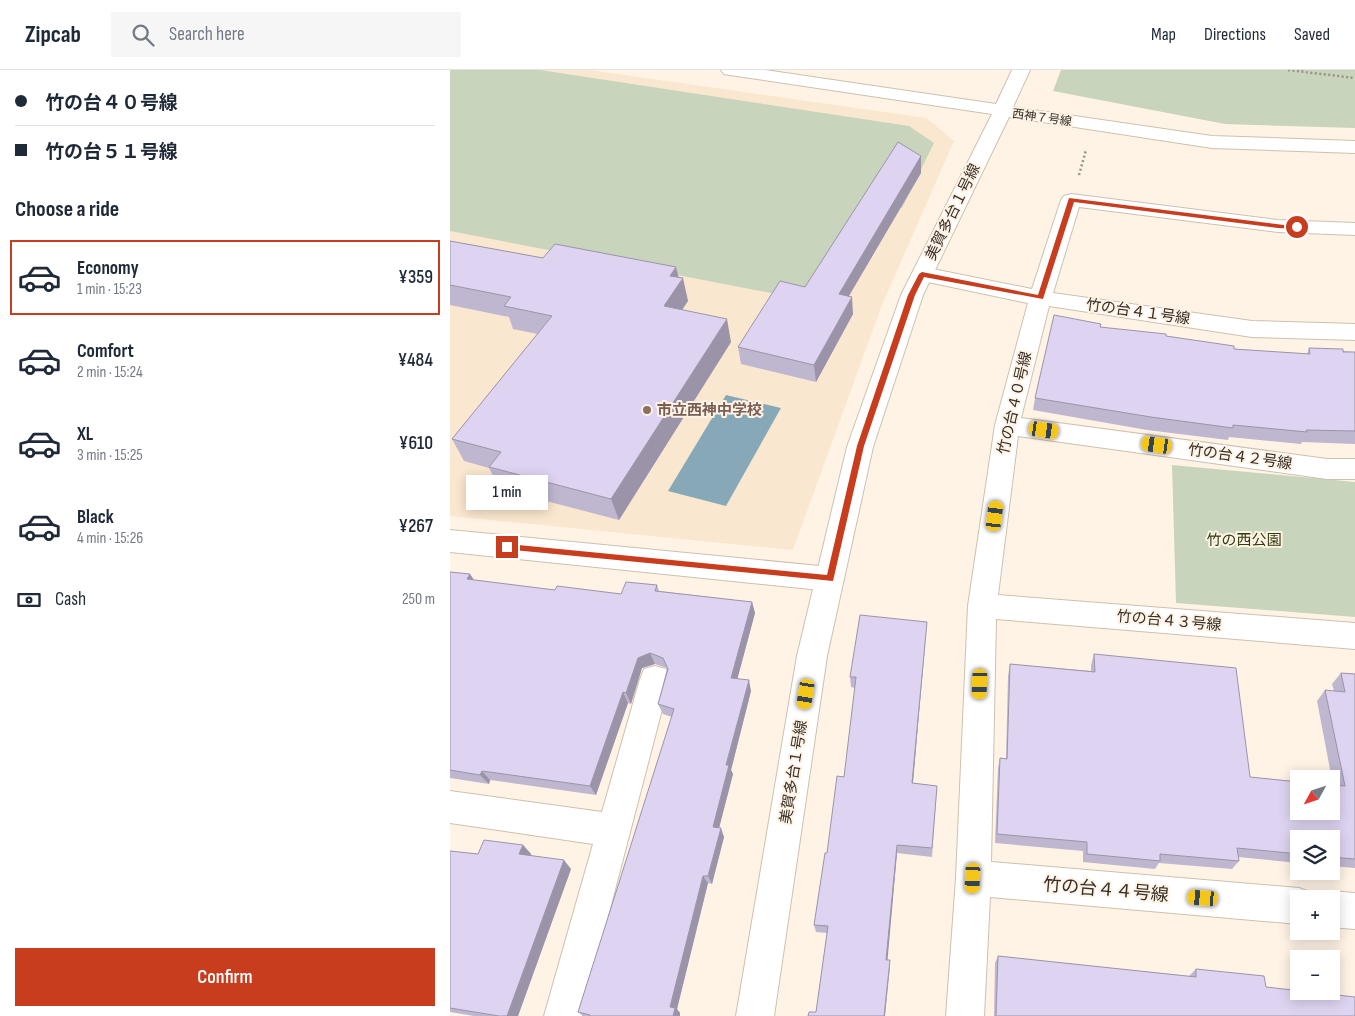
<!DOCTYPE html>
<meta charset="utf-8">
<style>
:root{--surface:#fff;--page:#f6f6f7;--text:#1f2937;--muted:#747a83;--line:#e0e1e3;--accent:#c83d1e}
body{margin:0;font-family:"Sofia Sans Condensed","Noto Sans JP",sans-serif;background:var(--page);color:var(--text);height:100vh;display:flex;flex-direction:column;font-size:19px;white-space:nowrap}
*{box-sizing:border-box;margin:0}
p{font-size:16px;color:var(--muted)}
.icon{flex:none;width:28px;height:28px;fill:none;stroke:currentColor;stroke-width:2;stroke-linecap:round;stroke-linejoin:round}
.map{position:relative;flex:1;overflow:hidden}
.sheet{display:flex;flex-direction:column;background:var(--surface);width:450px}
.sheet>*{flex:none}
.top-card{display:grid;align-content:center;height:110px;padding:0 15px;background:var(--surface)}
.needle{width:32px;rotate:230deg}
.controls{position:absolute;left:840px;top:700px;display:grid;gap:10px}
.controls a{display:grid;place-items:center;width:50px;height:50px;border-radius:0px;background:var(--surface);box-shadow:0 2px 12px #0003;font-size:25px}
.end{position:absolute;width:22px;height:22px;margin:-11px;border:6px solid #c83d1e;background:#fff;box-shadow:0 0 0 2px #fff}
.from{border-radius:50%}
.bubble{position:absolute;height:35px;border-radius:0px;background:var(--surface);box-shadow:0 2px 12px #0003;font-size:16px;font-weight:600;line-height:35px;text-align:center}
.car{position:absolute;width:15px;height:30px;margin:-15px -8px;border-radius:6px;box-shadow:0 0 4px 1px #0007;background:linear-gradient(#f5c518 24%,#345 0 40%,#f5c518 0 76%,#345 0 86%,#f5c518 0)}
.top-card b{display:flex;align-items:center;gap:18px;height:48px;font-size:19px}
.top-card b+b{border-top:1px solid var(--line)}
.top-card i{width:12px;height:12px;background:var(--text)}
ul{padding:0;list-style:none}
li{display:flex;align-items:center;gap:15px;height:75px;margin:0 10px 8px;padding:0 5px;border:2px solid transparent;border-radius:0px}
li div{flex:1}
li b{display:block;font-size:19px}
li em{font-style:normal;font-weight:600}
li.selected{border-color:var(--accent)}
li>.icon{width:45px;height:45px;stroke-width:1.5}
h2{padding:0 15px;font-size:22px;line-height:60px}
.pay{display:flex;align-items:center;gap:12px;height:55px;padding:0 15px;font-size:19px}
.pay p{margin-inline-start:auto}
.action{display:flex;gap:10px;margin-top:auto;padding:10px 15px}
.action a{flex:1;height:58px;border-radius:0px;background:var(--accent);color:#fff;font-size:20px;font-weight:600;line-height:58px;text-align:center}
header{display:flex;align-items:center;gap:30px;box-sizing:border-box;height:70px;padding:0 25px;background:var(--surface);border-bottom:1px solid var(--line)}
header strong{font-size:24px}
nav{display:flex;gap:28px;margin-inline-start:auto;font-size:18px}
.search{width:350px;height:45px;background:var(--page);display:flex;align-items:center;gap:12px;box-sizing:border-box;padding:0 18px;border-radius:0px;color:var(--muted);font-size:19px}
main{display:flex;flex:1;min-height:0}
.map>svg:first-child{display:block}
.built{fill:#fae7cf}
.green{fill:#c9d4bc}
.water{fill:#87a9b7}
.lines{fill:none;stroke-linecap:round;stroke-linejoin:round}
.minor-casing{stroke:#cdc0af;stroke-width:2}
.tertiary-casing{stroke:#cdc0af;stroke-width:2}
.path{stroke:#9a9187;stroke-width:2.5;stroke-dasharray:2 2.5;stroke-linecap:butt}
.minor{fill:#fff;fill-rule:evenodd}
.tertiary{fill:#fff;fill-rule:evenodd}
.wall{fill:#bfb6d0}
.shaded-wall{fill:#9b94a9}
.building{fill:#ded4f2;stroke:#9b94a9}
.route{fill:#c83d1e}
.education-dot{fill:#8d6e63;stroke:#fff3e5;stroke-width:2}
.labels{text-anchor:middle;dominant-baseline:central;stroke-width:4;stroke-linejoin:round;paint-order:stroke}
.far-street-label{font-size:12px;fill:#352f29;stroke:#fff3e5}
.street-label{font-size:15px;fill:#352f29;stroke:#fff3e5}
.education-label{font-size:15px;font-weight:bold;fill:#785e54;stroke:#fff3e5;text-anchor:start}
.park-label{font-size:15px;fill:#2d3d0e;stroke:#fff3e5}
.near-street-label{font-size:18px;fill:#352f29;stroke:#fff3e5}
</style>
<header>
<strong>Zipcab</strong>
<div class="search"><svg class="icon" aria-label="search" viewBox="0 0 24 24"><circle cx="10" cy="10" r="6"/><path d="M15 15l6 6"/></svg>Search here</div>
<nav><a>Map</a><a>Directions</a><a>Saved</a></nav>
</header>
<main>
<section class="sheet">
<div class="top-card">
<b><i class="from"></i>竹の台４０号線</b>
<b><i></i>竹の台５１号線</b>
</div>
<h2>Choose a ride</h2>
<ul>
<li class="selected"><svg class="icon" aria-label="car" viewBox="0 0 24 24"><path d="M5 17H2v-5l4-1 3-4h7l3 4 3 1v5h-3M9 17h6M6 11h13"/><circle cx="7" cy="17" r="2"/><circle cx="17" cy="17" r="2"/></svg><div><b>Economy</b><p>1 min · 15:23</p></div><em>¥359</em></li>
<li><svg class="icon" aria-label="car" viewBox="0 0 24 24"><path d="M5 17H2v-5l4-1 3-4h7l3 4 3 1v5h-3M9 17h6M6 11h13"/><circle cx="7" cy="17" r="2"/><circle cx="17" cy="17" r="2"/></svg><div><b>Comfort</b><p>2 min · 15:24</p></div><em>¥484</em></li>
<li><svg class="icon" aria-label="car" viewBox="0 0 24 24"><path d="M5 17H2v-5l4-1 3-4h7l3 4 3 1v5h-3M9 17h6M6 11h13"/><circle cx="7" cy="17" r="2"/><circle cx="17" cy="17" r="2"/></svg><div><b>XL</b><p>3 min · 15:25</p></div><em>¥610</em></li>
<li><svg class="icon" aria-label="car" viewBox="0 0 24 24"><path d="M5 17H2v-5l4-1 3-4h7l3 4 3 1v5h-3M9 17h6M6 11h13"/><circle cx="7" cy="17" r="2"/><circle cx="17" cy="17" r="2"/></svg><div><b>Black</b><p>4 min · 15:26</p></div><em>¥267</em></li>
</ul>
<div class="pay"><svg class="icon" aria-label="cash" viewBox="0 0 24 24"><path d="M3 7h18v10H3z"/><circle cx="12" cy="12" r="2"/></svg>Cash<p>250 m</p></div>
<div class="action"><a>Confirm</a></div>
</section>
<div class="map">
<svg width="905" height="946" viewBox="0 0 905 946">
<rect width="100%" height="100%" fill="#fff3e5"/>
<path class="built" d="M0,0H139L477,48L504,71L432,235L343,480L0,446Z"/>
<g class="green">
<path d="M0,0H90L459,56L484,73L452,138L417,130L358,223L326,224L0,161Z"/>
<path d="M611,0H905V58L775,54L603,21Z"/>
<path d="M722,395L905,412V547L726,533Z"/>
</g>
<path class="water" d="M276,325L331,338L276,436L218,421Z"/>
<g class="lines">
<defs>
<g id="minor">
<path d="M621,124L828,150L905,153V165L828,162L629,137L603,223L802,251L905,254V270L802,267L599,236L571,348L877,389H905V409H877L568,366L548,525L905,553V579L546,549L541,792L849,818L862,823L864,829H849V854L540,827L534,946H496L506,808L518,536L545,355L578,233L473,211L465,209L462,204L465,199L473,197L582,219L611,130L614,126Z"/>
<path d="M0,460L380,497L390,501L394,509L390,517L380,521L0,482Z"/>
<path d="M205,596L216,599L220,609L132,946H94L143,774L0,753V721L152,742L190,609L194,599Z"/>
<path d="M881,821L905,823V859L881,857V829H867L868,826Z"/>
</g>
<path id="tertiary" d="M271,0H315L546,34L562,0H580L563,37L762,66L905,71V83L762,78L559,47L473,225L423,377L377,586L324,946H286L347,586L397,377L451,225L542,44L280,5L274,4Z"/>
</defs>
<use href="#minor" class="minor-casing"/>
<use href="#tertiary" class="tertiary-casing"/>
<g class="path">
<path d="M838,0L905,8"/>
<path d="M629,105L636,80"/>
</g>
<use href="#minor" class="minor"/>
<use href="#tertiary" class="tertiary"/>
</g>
<g class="wall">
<path d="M471,103L399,226L403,244L366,312L291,294L288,277L355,217Z"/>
<path d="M0,171L93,188L228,207L238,231L232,239L281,272L169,450L50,419L39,398L14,391L2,369L88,264L63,259L59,247L0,235Z"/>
<path d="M650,257L716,266L784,279L857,284L859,278L905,282V374L852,372L851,374L779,367L778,370L697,360L583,340L585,328Z"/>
<path d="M0,502L20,504L24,510L105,520L171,524L207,515L209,521L302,532L305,543L287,609L301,621L281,700L283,704L269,758L274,767L262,814L258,813L227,939L230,943V946H133L128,942L222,647L213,644L208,634L217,598L205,594L192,598L181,634L178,633L146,725L40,710L39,714L0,708Z"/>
<path d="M476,563L463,713L487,716L482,787L447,783L437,890L440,896L366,942L377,863L366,862L364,855L377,783L394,707L405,618L401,617L400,607Z"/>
<path d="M644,584L800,707L883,715L867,631L875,620L884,621L882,614L891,603L905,604V798L881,796V769H849V793L788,787L789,791L782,799L709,793L705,799L633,792V781L545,773L548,698L550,688L556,689L558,606L560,594L641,601V595Z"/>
<path d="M73,775L81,784V786L121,799L68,946H24L0,942V781L28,784Z"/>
<path d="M548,886L739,906L746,899L816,917L905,946H544L545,893Z"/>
</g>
<g class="shaded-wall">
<path d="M471,86V103L390,241L389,224Z"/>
<path d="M226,197L230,213L233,208L238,231L220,258L214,236L220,206Z"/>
<path d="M402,227L403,244L366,312L364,295Z"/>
<path d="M277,249L281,272L169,450L161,429Z"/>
<path d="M20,504L27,515L17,509Z"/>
<path d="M302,532L305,543L285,618L281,608Z"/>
<path d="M477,552L476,563L462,723V713Z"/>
<path d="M200,583L205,594L192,598L181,634L176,623L188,588Z"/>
<path d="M299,610L301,621L281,700L283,704L267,766L263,757L276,695Z"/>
<path d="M173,622L178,633L146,725L140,716Z"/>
<path d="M32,701L40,710L39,714L30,705Z"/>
<path d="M271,758L274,767L262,814L258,806Z"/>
<path d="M73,775L81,784L78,793L69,784Z"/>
<path d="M447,775V783L437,896L436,890Z"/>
<path d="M114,790L121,799L68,946H57Z"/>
<path d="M253,806L258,813L227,939L230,943V946H223L220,937Z"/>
<path d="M440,890V896L435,946H434Z"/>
</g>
<g class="building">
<path d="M448,72L471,86L389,224L402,227L364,295L288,277L330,211L355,217Z"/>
<path d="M0,171L93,188L105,174L226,197L220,206L233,208L214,236L277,249L161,429L39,397L51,382L2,369L102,246L54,236L61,227L0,215Z"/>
<path d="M604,245L651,254L650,257L716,264V266L784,276V279L860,284L859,278L893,279V282H905V361L856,360L857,362L783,355V358L701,347L585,328Z"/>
<path d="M0,502L20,504L17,509L105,520L107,516L171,524L176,512L207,515L205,521L302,532L281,608L299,610L276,695H279L263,757L271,758L258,806H253L220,937L225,938L223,946H140V945L128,942L224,639L208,634L218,599L213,588L200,583L188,588L176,623L173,622L140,716L32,701L30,705L0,700Z"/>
<path d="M410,545L477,552L462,713L487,716L482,778L447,775L436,890H440L434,946H358L359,942H366L378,856L364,855L375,783H377L387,706L394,707L406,607H400Z"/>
<path d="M644,584L786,598L800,707L849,712V741H881V715L895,716L875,620L895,622L891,603L905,604V789L881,787V769H849V784L787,778L789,791L710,784V791L637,784V772L547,764L550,688L557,689L560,594L645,602Z"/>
<path d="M34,770L73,775L69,784L114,790L57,946H49L0,938V781L28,784Z"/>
<path d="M548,886L746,907V899L814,906L816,917L905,927V946H546Z"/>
</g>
<path class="route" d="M619,128L850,157L847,159L828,158L624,132L593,229L474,207L465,225L414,376L383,511L54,479L53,477L57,474L377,505L407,376L458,225L469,204L472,202L588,225Z"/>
<circle class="education-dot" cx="197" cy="340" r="5"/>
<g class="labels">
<g class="far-street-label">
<text transform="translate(592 48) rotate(8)">西神７号線</text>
</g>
<g class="street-label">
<text transform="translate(503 142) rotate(-64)">美賀多台１号線</text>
<text transform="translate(688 242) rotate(8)">竹の台４１号線</text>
<text transform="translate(565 333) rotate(-77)">竹の台４０号線</text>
<text transform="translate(790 387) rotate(8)">竹の台４２号線</text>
<text transform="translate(719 551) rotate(5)">竹の台４３号線</text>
<text transform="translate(344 702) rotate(-81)">美賀多台１号線</text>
</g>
<g class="education-label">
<text x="207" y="340">市立西神中学校</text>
</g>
<g class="park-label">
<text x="794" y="470">竹の西公園</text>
</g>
<g class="near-street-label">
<text transform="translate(656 820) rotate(5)">竹の台４４号線</text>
</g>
</g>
</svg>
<div class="controls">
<a><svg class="needle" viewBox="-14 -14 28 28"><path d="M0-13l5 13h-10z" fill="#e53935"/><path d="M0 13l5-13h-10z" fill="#747a83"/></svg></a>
<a><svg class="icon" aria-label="layers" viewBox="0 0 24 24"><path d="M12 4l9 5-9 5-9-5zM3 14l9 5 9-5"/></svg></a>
<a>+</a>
<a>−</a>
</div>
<i class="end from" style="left:847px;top:157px"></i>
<i class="end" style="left:57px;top:477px"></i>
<div class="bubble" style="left:16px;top:405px;width:82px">1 min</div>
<i class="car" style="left:594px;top:360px;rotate:98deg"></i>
<i class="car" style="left:707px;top:375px;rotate:278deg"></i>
<i class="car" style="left:545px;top:446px;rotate:7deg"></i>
<i class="car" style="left:530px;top:614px;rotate:182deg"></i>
<i class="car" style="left:356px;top:624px;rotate:189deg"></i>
<i class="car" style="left:523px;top:808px;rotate:183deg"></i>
<i class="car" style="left:753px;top:828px;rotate:275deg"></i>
</div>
</main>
